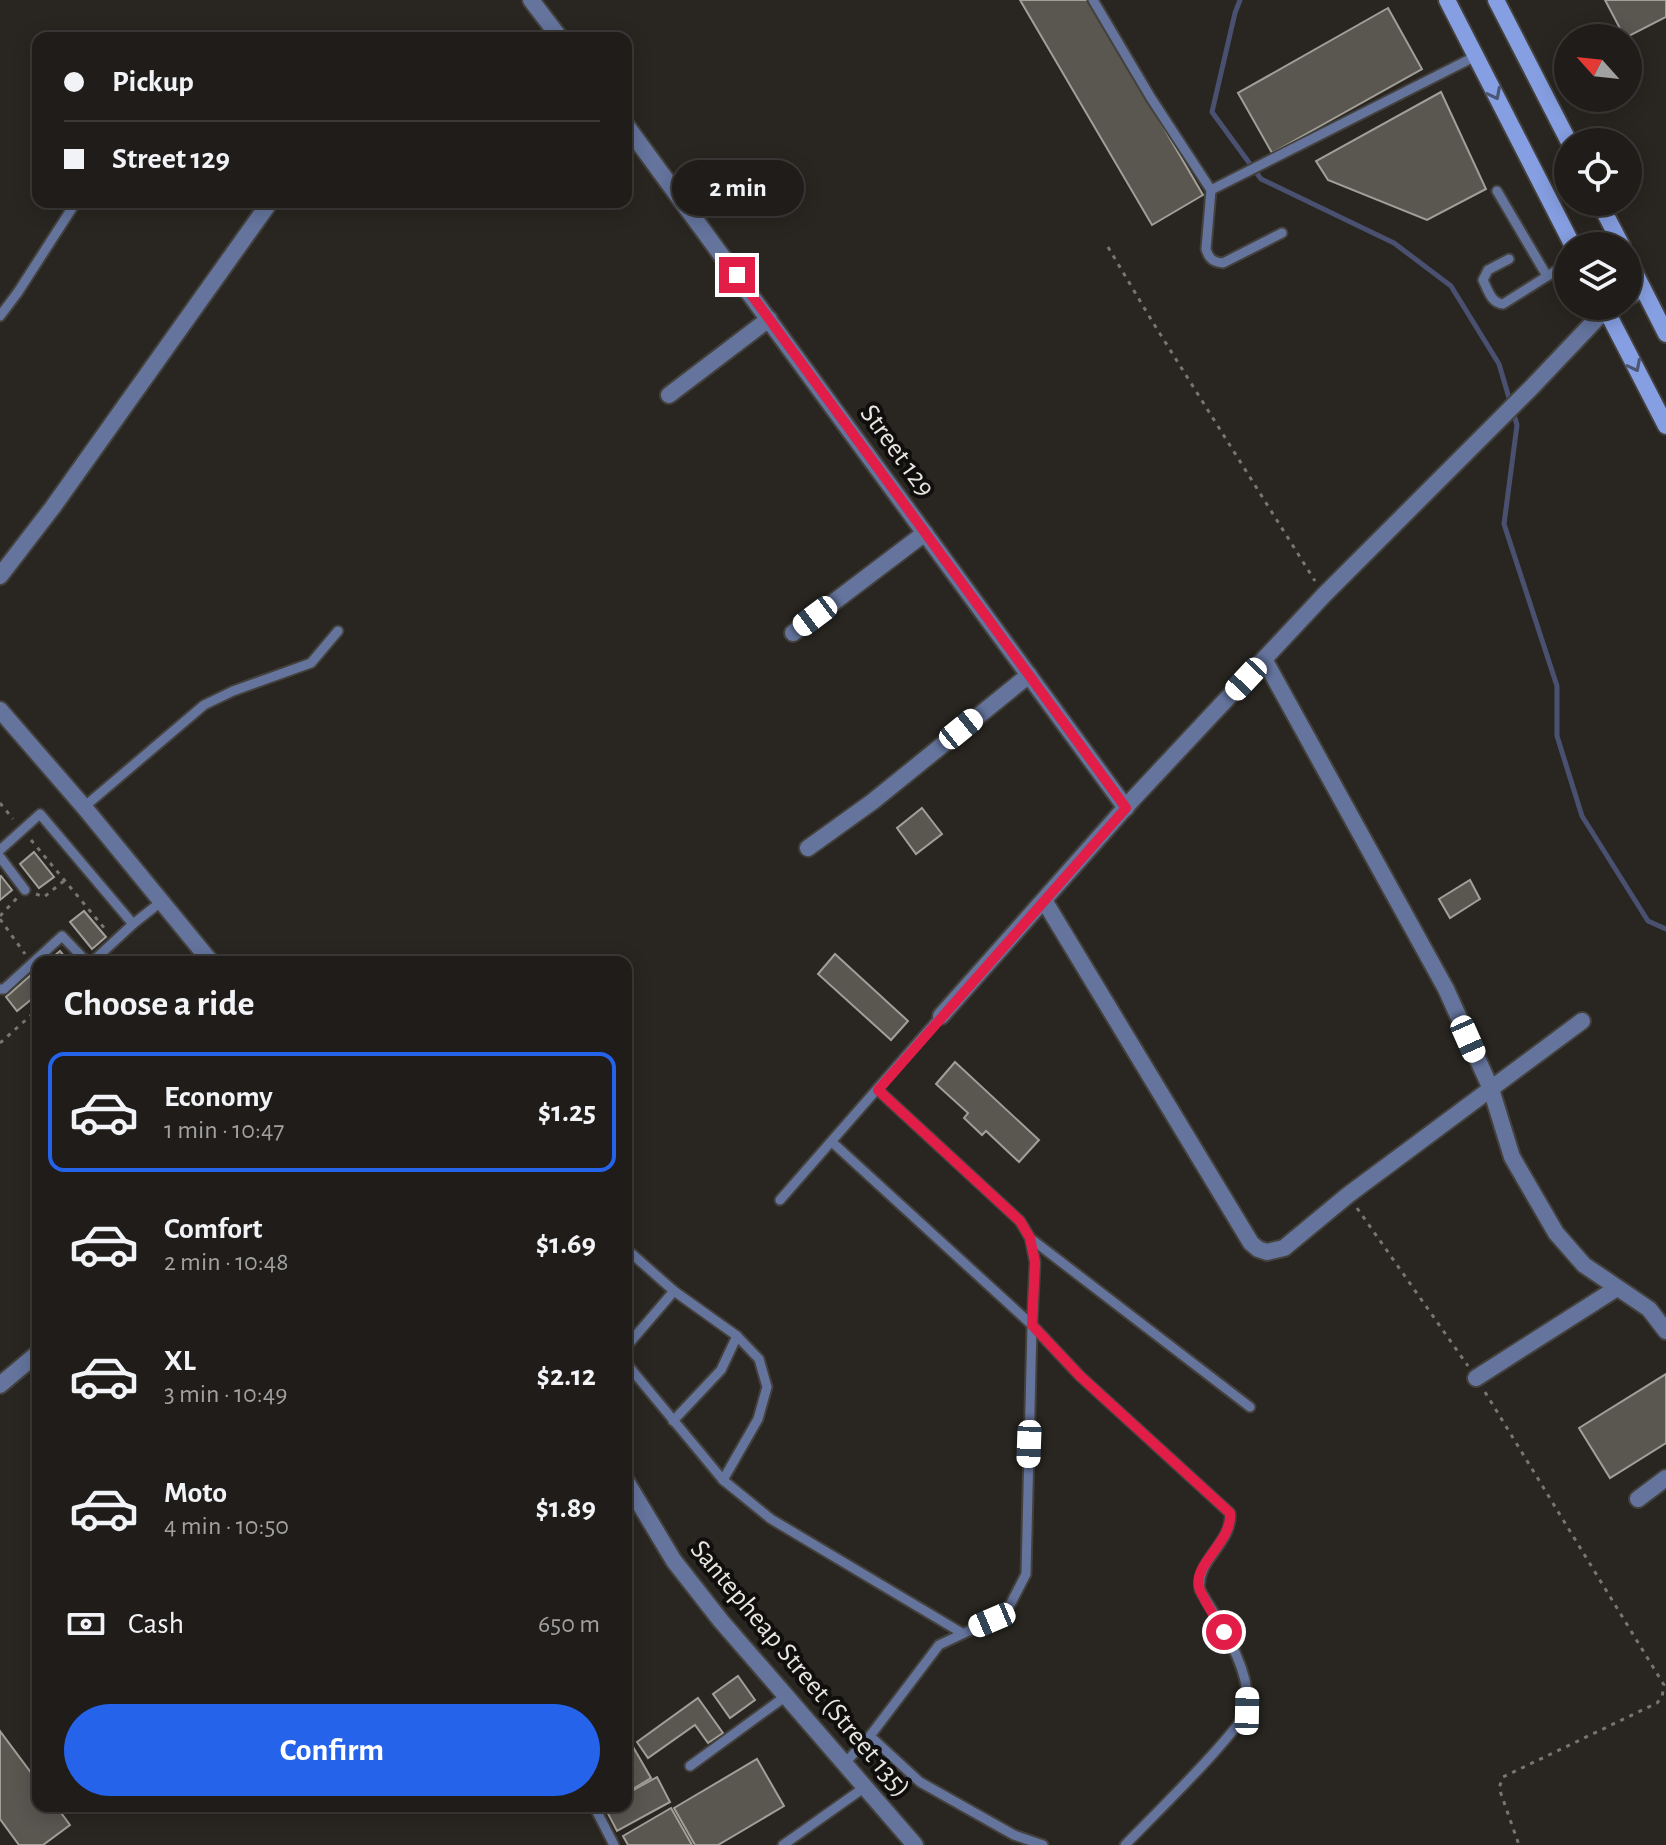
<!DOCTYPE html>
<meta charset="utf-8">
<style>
:root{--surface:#1f1c19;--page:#2c2926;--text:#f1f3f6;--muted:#a1a1a2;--line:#3c3a38;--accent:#2563eb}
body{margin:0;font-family:"Alegreya Sans",sans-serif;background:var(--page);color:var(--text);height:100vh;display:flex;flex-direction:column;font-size:30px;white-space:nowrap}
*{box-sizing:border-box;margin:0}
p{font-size:26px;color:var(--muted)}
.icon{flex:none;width:44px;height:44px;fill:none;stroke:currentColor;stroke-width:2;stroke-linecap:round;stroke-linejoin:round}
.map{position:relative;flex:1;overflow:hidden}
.drawer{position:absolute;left:32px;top:956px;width:600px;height:856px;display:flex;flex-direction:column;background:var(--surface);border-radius:16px;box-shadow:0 4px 20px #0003,0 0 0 2px var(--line)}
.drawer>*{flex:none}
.top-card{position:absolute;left:32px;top:32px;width:600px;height:176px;border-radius:16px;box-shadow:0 4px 20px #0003,0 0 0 2px var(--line);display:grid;align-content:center;height:176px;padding:0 32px;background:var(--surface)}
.needle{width:52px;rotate:297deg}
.buttons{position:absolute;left:1554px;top:24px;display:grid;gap:16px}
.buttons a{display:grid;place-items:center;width:88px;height:88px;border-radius:50%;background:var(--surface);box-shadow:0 4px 20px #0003,0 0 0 2px var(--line);font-size:40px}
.end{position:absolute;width:36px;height:36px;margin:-18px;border:10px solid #e11d48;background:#fff;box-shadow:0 0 0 4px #fff}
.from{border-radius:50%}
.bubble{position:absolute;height:56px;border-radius:28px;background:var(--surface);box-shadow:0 4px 20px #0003,0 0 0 2px var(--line);font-size:26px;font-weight:700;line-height:56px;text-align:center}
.car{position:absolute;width:24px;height:48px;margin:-24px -12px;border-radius:10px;box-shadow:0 0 6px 2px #0007;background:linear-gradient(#fff 24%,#345 0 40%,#fff 0 76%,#345 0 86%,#fff 0)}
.top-card b{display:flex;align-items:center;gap:28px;height:76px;font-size:30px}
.top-card b+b{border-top:2px solid var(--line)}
.top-card i{width:20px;height:20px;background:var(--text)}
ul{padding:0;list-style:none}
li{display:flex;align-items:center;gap:24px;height:120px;margin:0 16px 12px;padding:0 16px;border:4px solid transparent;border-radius:16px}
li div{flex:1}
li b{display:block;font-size:30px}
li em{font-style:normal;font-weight:700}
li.on{border-color:var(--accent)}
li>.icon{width:72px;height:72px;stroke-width:1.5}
h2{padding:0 32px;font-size:36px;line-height:96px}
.pay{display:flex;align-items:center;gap:20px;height:88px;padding:0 32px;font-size:30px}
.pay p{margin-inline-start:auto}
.cta{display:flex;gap:16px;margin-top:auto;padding:16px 32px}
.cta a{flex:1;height:92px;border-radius:48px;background:var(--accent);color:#fff;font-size:32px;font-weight:700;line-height:92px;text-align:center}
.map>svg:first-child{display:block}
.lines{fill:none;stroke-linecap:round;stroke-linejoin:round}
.stream{stroke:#4a5070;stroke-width:5}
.building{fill:#5a5751;stroke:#a29e98;stroke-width:2}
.lane-casing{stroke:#44413c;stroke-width:13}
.street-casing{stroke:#44413c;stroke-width:20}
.secondary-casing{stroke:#44413c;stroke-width:20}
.path{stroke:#797672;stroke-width:3;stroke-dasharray:4 6;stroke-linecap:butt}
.lane{stroke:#64749d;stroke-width:9}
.street{stroke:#64749d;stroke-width:16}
.secondary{stroke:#869fe2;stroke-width:16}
.oneway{stroke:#4c5778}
.route{stroke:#e11d48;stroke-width:10}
.labels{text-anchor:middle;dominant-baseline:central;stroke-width:8;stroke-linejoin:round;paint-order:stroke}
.street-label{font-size:28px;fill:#e8e6e3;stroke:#110f0d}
</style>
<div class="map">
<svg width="1666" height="1845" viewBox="0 0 1666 1845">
<rect width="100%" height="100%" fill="#292621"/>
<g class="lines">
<path class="stream" d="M1240,0L1235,13L1212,112L1261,179L1394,243L1451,286L1499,364L1517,425L1504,524L1557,686V736L1582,816L1648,921L1666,929"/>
</g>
<g class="building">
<path d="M1020,0H1089L1203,195L1152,225Z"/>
<path d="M1605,0H1666V17L1625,38Z"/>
<path d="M1388,8L1422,69L1272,153L1238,93Z"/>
<path d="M1441,92L1486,189L1427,220L1328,180L1316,161Z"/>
<path d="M922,808L942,834L916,854L897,828Z"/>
<path d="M34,852L54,877L39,888L20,864Z"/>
<path d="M1,876L12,890L0,900V877Z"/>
<path d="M1470,880L1480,899L1450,918L1439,899Z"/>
<path d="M84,911L106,937L92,949L70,922Z"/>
<path d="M60,951L69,962H47Z"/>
<path d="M835,954L908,1021L891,1040L818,974Z"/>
<path d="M31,975L38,983V994L17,1011L6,997Z"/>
<path d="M955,1062L1039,1140L1019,1162L986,1131L982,1135L964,1118L968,1113L936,1084Z"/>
<path d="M1666,1374V1443L1610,1478L1579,1428Z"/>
<path d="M738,1676L755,1700L730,1718L713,1694Z"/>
<path d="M698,1698L723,1733L708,1743L695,1725L648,1758L637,1742Z"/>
<path d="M0,1731L38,1782V1806H56L70,1825L43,1845H19L0,1819Z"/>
<path d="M632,1745L651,1778L626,1793V1748Z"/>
<path d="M757,1759L784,1806L718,1845H695L674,1808Z"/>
<path d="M657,1777L670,1802L617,1831L604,1806H626V1794Z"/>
<path d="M671,1808L692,1845H628L623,1836Z"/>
</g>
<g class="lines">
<defs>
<g id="lane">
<path d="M1093,0L1151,98L1211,190L1476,56"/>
<path d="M1211,190L1206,249C1209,259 1213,262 1223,263L1282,233"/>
<path d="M1497,191L1547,276"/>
<path d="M1509,259L1488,270L1483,280C1488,290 1491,303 1503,304L1568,263"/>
<path d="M0,316L18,292L76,202"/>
<path d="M84,807L204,705L233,691L311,663L338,631"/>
<path d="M0,850L40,814L133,924L162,901"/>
<path d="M0,857L25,890"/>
<path d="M92,962L133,924"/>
<path d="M0,989H4L62,936L87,962"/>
<path d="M832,1142L1032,1325L1080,1376L1230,1513C1233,1543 1195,1560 1200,1590C1218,1621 1252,1669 1247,1708C1244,1728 1145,1824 1125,1845"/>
<path d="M780,1200L941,1016"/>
<path d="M1030,1238L1250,1407"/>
<path d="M626,1253L632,1254L674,1291L737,1336L721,1370L673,1421"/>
<path d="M626,1347L674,1291"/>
<path d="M626,1363L723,1480L771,1519L962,1633"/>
<path d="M723,1480L758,1419L767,1387L759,1359L737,1336"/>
<path d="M870,1736L920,1782L1014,1835L1043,1845"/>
<path d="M845,1763L870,1736L939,1645L992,1620L1010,1605L1026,1574L1032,1325L1035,1262L1030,1238L1020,1221L878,1090"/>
<path d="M690,1766L786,1696"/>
<path d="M594,1806L614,1845"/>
<path d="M783,1845L865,1787"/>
</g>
<g id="street">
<path d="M531,0L560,38"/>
<path d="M626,125L1126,808"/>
<path d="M1628,297L1643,289"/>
<path d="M669,395L769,319"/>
<path d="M0,576L53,507L270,202"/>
<path d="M793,633L925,533"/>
<path d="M1264,659L1446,989L1491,1089L1512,1157L1556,1233L1584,1265L1649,1309L1666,1331"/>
<path d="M0,710L84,807L211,962"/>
<path d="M808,848L872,802L1029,675"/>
<path d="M1045,902L1251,1243L1258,1249L1267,1252L1284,1248L1348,1195L1582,1021"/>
<path d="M941,1016L1133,799L1324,595L1531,388L1606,309L1611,306"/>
<path d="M1476,1378L1617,1288"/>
<path d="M0,1385L38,1353"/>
<path d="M626,1481L674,1561L721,1621L915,1845"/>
<path d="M1638,1499L1666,1478"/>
</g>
<g id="secondary">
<path d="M1447,0L1573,246"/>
<path d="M1496,0L1569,142"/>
<path d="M1599,202L1622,246"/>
<path d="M1628,259L1666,334"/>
<path d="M1604,306L1666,426"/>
</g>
</defs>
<use href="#lane" class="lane-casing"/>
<use href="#street" class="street-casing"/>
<use href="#secondary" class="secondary-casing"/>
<g class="path">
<path d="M1108,247L1152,321L1315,581"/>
<path d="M0,803L13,819"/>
<path d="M31,840L105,929"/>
<path d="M36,894L44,897L65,880"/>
<path d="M0,916L17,898"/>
<path d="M0,919L25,954"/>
<path d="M0,1043L38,1009"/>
<path d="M1357,1208L1468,1366"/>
<path d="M1485,1392L1664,1685L1662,1697L1657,1703L1503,1777L1499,1788L1519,1845"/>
</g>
<use href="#lane" class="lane"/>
<use href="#street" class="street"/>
<use href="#secondary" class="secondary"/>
</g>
<defs><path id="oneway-chevron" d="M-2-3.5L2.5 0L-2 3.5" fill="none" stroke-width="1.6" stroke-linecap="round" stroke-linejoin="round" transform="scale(2)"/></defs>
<g class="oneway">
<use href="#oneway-chevron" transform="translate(1495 94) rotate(63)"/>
<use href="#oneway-chevron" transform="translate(1635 366) rotate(63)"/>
</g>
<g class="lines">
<path class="route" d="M737,275L1126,808L878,1090L1020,1221L1030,1238L1035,1262L1032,1325L1080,1376L1230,1513C1233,1541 1193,1564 1199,1587C1204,1602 1216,1618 1224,1632"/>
</g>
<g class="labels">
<g class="street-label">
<text transform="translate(897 451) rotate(54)">Street 129</text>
<text transform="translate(800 1669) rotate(50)">Santepheap Street (Street 135)</text>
</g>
</g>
</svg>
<div class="buttons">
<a><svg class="needle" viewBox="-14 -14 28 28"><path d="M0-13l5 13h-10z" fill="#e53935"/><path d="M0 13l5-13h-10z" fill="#a1a1a2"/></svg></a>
<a><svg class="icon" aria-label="locate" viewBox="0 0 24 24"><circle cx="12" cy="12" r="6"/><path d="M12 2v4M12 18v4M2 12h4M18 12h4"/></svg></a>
<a><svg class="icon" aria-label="layers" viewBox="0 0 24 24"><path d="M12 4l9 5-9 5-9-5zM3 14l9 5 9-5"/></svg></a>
</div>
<i class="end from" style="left:1224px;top:1632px"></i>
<i class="end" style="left:737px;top:275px"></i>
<div class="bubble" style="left:672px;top:160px;width:132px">2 min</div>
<i class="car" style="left:815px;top:616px;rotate:233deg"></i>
<i class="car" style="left:1246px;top:679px;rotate:223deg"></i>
<i class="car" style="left:961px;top:729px;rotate:51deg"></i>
<i class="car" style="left:1468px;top:1039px;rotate:156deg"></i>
<i class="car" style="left:1029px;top:1444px;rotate:182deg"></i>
<i class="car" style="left:992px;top:1620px;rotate:247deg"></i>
<i class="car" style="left:1247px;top:1711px;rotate:1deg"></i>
<div class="top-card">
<b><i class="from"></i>Pickup</b>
<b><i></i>Street 129</b>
</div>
<section class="drawer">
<h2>Choose a ride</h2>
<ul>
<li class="on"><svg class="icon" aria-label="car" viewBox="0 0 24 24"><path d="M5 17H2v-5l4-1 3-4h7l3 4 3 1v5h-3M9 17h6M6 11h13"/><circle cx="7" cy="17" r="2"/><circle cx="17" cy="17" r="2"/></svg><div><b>Economy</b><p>1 min · 10:47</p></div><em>$1.25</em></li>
<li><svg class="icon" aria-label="car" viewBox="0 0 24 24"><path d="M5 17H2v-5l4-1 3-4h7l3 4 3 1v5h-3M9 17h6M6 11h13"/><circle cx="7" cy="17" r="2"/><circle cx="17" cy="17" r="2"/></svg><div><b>Comfort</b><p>2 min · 10:48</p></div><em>$1.69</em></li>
<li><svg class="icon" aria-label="car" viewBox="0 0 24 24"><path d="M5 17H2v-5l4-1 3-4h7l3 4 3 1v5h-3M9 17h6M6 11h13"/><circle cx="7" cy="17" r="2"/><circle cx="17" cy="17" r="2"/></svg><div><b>XL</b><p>3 min · 10:49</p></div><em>$2.12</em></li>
<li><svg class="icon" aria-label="car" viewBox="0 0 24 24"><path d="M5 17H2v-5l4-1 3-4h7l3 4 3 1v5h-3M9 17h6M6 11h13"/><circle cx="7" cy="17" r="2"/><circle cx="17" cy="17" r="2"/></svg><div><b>Moto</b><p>4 min · 10:50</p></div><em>$1.89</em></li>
</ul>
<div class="pay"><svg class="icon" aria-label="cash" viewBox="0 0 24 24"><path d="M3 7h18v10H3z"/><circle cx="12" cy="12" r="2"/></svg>Cash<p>650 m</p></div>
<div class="cta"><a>Confirm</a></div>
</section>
</div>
